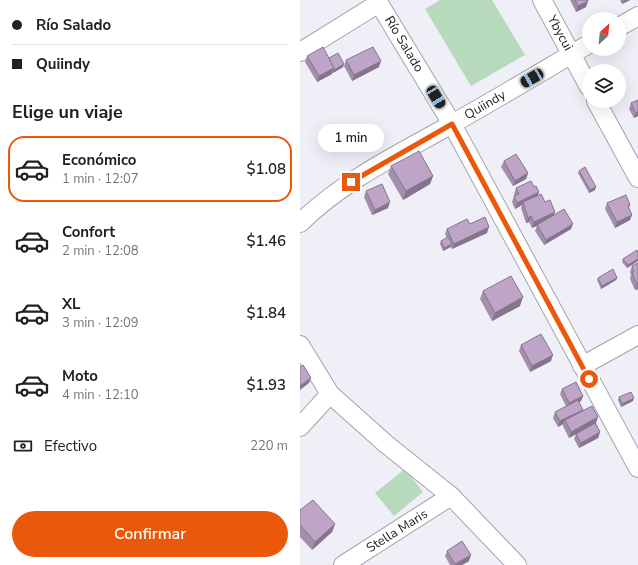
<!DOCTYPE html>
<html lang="es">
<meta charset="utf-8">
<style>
:root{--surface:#fff;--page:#f6f6f6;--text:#202124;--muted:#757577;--line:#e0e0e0;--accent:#ea580c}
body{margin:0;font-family:"Nunito Sans",sans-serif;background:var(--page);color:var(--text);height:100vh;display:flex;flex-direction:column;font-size:15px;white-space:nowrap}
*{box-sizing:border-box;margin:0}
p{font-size:13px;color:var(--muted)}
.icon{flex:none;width:22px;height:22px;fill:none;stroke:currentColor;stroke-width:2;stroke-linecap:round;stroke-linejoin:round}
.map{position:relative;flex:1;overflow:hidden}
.drawer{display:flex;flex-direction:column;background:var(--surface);width:300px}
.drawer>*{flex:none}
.banner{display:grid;align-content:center;height:88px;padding:0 12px;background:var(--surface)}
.needle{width:26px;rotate:27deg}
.fabs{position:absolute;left:282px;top:12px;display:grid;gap:8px}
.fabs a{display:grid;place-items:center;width:44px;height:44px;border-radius:50%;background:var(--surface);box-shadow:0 4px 16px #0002;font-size:20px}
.end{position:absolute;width:18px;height:18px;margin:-9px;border:5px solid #ea580c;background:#fff;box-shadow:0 0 0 2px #fff}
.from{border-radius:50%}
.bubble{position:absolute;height:28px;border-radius:14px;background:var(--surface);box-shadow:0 4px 16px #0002;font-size:13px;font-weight:600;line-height:28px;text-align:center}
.car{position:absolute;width:12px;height:24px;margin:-12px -6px;border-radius:5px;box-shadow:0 0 3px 1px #0007;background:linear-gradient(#222 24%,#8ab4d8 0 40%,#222 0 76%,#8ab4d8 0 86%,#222 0)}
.banner b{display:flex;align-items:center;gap:14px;height:38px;font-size:15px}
.banner b+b{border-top:1px solid var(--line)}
.banner i{width:10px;height:10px;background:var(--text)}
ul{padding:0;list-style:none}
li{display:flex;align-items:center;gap:12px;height:66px;margin:0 8px 6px;padding:0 4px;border:2px solid transparent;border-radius:16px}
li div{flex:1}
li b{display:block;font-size:15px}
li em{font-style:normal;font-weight:600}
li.current{border-color:var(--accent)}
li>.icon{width:36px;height:36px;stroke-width:1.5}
h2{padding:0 12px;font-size:18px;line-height:48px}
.pay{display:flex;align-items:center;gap:10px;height:44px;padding:0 12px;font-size:15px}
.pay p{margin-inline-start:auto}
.action{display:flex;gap:8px;margin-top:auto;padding:8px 12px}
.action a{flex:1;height:46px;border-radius:24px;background:var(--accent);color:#fff;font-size:16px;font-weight:600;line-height:46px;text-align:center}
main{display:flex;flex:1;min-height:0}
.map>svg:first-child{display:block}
.green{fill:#b7d9bc}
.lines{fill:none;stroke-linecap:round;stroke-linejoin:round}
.minor-casing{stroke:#a3a4ac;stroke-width:20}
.minor{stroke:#fff;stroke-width:18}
.wall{fill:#a38eac}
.shaded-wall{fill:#85748c}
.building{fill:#bea5c8;stroke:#85748c}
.route{stroke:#ea580c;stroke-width:5}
.labels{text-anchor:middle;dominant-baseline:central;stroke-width:3;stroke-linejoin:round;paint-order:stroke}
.street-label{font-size:13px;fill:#1c1c1f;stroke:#fff}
</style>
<main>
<section class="drawer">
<div class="banner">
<b><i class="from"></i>Río Salado</b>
<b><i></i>Quiindy</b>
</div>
<h2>Elige un viaje</h2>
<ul>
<li class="current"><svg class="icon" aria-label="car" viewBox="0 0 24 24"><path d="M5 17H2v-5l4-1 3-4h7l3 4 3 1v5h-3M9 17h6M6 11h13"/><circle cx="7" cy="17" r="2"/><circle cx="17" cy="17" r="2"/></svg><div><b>Económico</b><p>1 min · 12:07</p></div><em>$1.08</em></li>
<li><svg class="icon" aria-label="car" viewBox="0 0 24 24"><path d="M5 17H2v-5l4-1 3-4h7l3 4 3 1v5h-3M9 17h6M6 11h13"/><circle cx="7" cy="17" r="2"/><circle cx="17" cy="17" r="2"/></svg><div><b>Confort</b><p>2 min · 12:08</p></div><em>$1.46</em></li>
<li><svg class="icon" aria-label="car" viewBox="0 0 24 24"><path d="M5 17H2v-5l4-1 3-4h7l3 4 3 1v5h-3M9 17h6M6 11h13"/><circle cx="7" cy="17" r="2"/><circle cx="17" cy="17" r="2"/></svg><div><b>XL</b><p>3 min · 12:09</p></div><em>$1.84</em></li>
<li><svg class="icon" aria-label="car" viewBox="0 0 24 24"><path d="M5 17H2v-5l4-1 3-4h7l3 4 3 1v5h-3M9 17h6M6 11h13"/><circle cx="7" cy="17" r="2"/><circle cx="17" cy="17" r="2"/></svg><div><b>Moto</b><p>4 min · 12:10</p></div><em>$1.93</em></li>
</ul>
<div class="pay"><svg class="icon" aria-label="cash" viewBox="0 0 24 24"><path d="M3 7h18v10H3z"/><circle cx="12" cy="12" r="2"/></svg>Efectivo<p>220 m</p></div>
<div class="action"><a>Confirmar</a></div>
</section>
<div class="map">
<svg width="338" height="565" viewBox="0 0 338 565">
<rect width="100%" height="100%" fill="#efeff8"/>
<g class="green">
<path d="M140,0H192L225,55L171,86L125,9Z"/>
<path d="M105,469L123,492L94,516L75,493Z"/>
</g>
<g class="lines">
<defs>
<g id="minor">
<path d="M77,0L152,124L338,468"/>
<path d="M242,0L289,87"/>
<path d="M319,27L338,16"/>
<path d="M0,52L79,3"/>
<path d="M296,101L338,178"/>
<path d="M0,223C44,180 99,154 152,124C198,98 243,71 289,44"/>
<path d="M0,345L30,394L86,444L151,496L217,565"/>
<path d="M282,366L338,335"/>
<path d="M0,427L30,394"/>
<path d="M43,565L151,496"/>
</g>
</defs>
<use href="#minor" class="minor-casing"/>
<use href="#minor" class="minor"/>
</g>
<g class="wall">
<path d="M270,0H288L286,7L276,12Z"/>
<path d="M320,0H330L322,4Z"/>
<path d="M7,56L29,58L44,64L43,67L33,73L32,72V74L17,82L5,62Z"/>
<path d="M46,60L79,67L52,81L44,66Z"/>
<path d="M331,103L338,116L334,118L329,109Z"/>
<path d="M204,161L228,173L226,179L213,186L201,167Z"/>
<path d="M91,166L133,176L130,184L103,200L88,174Z"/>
<path d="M279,171L295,190L289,193L278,173Z"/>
<path d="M216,188L238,195L245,202L254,215L271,229L244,245L235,231L237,226L232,228L229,222L226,223L221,208L222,205L215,209L212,202L214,196H215L214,194Z"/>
<path d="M66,191L88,208L72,215L64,197Z"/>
<path d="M307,203L330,205L329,208L330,220L315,228L305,209Z"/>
<path d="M170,224L187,233L152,249L151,247L143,251L140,244L141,241L147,238L145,234L147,229Z"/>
<path d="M338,253V261L327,268L322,262L323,259Z"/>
<path d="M338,263V291L337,289L335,290L330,279L331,275L330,272L332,266Z"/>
<path d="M298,278H317L316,280L301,289L297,280Z"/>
<path d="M183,291L220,306L192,321L180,299Z"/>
<path d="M221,345L251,361L230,372L219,351Z"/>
<path d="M262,389L283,396L281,401L279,402L283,410L282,411L296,423L300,432L298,438L279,448L274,439L276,434L269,438L263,426V424L258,427L253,418L255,412L266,406L260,394Z"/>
<path d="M319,397L333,401L321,407L318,400Z"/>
<path d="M0,510L35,524L32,532L12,550L0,537Z"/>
<path d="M147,551L169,561L162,565H150L145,556Z"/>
</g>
<g class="shaded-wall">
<path d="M324,0H330L322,4Z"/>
<path d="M288,1L286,7L276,12L278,6Z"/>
<path d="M81,61L79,67L52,81L54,75Z"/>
<path d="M44,64L43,67L33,73L34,70Z"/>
<path d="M34,68L32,74L17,82L19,76Z"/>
<path d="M338,112V116L334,118L336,113Z"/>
<path d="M228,173L226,179L213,186L215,181Z"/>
<path d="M133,176L130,184L103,200L106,191Z"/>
<path d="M296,187L295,190L289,193L290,190Z"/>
<path d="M239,192L237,198L223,202L222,205L215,209L217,203Z"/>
<path d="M90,202L88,208L72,215L75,210Z"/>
<path d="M255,212L253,218L232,228L234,222Z"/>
<path d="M332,215L330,220L315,228L317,222Z"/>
<path d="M231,216L229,222L226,223L228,218Z"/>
<path d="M273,224L271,229L244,245L246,240Z"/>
<path d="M189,227L187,233L152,249L154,244Z"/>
<path d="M152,244L150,247L143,251L144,248Z"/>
<path d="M338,259V261L327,268L328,265Z"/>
<path d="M317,278L316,280L301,289L302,286Z"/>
<path d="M337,284H338L337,289L335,290Z"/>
<path d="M223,297L220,306L192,321L195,313Z"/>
<path d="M253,355L251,361L230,372L232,366Z"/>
<path d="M11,378L9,383L0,390V386Z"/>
<path d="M283,396L281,401L267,408L269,403Z"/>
<path d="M334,398L333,401L321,407L322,404Z"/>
<path d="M283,410L281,415L265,420L263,424L258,427L260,421Z"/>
<path d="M298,417L296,423L269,438L271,432Z"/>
<path d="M300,432L298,438L279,448L281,443Z"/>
<path d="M35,524L32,532L12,550L15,542Z"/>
<path d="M171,555L169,561L162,565H155Z"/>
</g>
<g class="building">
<path d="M275,0H288V1L278,6Z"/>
<path d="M23,47L34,68L19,76L7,56Z"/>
<path d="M73,47L81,61L54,75L46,60Z"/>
<path d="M38,53L44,64L34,70V68L29,58Z"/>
<path d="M338,100V112L336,113L331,103Z"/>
<path d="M119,151L133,176L106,191L91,166Z"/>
<path d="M216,154L228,173L215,181L204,161Z"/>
<path d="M285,167L296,187L290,190L279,171Z"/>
<path d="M231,181L234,187L236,186L239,192L217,203L214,196L219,194L216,188Z"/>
<path d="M82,184L90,202L75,210L66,191Z"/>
<path d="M241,194L245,202L250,200L255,212L234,222L231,216L228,218L223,202Z"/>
<path d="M326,195L330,205L328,206L332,215L317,222L307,203Z"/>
<path d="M264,209L273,224L246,240L237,225Z"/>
<path d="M185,217L189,227L154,244L147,229L167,219L170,224Z"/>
<path d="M148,237L152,244L144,248L141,241Z"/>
<path d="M337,250L338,253V259L328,265L323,259Z"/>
<path d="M338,263V284H337L332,273L334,272L332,266Z"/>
<path d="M313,269L317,278L302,286L298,278Z"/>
<path d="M211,276L223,297L195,313L183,291Z"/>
<path d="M241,334L253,355L232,366L221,345Z"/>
<path d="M3,365L11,378L0,386V367Z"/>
<path d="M276,382L283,396L269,403L262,389Z"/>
<path d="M331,392L334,398L322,404L319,397Z"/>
<path d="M278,400L283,410L260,421L255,412Z"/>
<path d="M292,406L298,417L271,432L265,420Z"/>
<path d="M295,423L300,432L281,443L276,434Z"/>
<path d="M13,500L35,524L15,542L1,526H0V510Z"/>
<path d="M162,541L171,555L155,564L147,551Z"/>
</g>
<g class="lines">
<path class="route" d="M51,182L152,124L289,379"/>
</g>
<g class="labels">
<g class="street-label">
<text transform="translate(260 33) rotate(61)">Ybycui</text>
<text transform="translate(104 44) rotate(59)">Río Salado</text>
<text transform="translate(185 105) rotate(-30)">Quiindy</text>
<text transform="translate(97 531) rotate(-32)">Stella Maris</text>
</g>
</g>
</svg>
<div class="fabs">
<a><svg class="needle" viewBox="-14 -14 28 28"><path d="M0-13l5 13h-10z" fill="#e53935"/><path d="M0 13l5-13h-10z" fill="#757577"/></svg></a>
<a><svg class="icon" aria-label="layers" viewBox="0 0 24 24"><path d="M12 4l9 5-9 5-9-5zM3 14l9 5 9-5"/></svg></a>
</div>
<i class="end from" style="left:289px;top:379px"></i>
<i class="end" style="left:51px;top:182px"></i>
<div class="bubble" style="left:18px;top:124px;width:66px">1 min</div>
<i class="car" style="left:232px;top:78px;rotate:240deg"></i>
<i class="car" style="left:136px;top:97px;rotate:149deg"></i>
</div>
</main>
